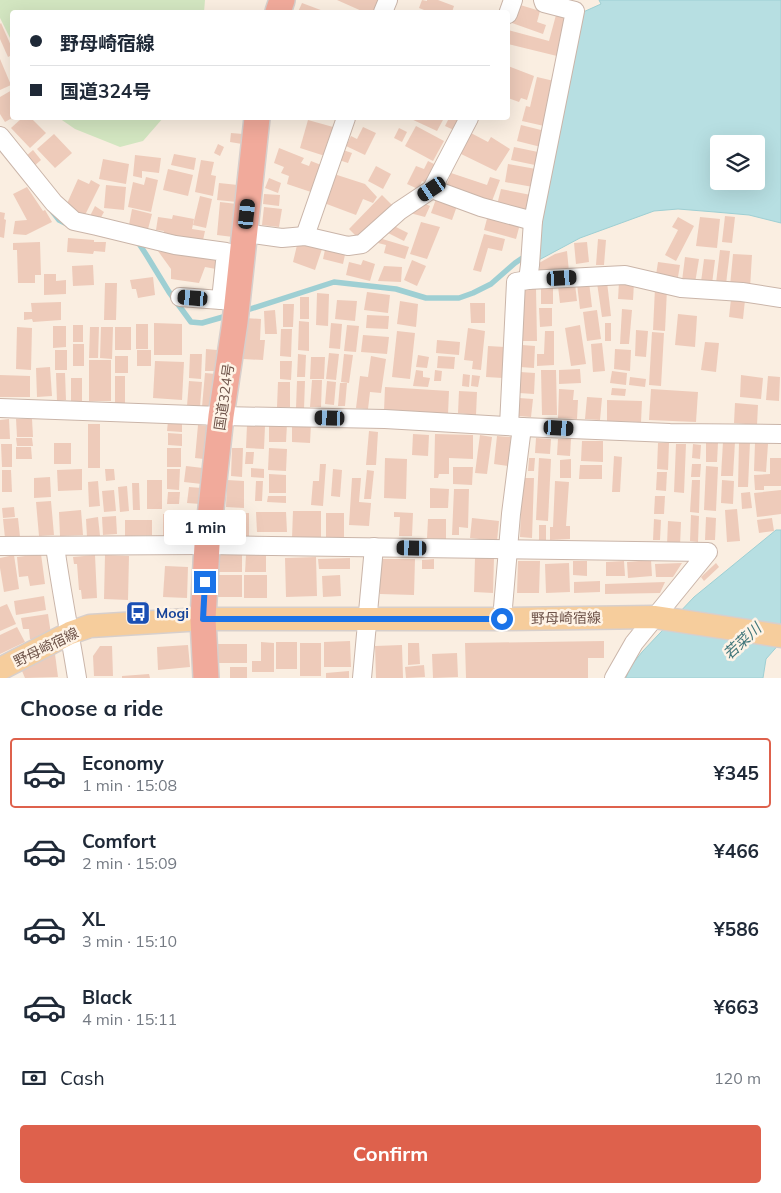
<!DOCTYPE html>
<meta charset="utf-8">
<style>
:root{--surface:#fff;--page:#f6f6f7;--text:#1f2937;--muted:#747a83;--line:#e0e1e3;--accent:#de614c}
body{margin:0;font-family:Mulish,"Noto Sans JP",sans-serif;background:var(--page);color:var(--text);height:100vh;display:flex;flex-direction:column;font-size:19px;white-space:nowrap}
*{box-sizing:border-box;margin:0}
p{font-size:16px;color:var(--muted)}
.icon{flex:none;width:28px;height:28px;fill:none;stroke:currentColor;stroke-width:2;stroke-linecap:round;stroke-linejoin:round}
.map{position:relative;height:678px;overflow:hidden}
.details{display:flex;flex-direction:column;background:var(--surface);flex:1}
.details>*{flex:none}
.banner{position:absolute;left:10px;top:10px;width:500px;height:110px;border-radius:5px;box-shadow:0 5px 20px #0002;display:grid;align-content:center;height:110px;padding:0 20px;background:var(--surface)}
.controls{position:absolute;left:710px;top:135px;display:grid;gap:10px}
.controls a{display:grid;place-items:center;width:55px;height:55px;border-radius:5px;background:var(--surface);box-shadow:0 5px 20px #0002;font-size:25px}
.end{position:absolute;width:22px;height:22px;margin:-11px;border:6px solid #1a73e8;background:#fff;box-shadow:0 0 0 2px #fff}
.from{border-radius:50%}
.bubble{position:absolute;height:35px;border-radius:5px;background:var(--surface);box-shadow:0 5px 20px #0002;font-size:16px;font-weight:700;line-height:35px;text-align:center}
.car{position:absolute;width:15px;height:30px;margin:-15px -8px;border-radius:6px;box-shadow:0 0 4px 1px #0007;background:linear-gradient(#222 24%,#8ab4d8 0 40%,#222 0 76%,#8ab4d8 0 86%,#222 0)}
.banner b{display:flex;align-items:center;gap:18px;height:48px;font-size:19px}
.banner b+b{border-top:1px solid var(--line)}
.banner i{width:12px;height:12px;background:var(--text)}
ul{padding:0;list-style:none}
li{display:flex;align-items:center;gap:15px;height:70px;margin:0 10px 8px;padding:0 10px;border:2px solid transparent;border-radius:5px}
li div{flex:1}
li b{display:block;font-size:19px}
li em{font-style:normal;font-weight:700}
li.active{border-color:var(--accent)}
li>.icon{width:45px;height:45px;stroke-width:1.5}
h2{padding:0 20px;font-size:22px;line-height:60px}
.pay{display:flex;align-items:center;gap:12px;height:55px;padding:0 20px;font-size:19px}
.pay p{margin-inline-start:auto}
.button{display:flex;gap:10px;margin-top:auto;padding:10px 20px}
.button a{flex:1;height:58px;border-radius:5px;background:var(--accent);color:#fff;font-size:20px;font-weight:700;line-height:58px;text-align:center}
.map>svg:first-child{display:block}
.green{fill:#d3e6c1}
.water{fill:#b7dfe2;stroke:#9ecfd3;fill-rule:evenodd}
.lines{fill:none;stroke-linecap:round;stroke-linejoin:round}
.stream{stroke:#9ecfd3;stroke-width:5.5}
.building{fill:#eecbba}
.minor-casing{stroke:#cab5a9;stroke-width:20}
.major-casing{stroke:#d7cfcc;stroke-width:25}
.highway-casing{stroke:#d7cfcc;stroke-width:28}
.minor{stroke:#fff;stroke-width:18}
.major{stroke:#f6cd9c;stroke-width:22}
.highway{stroke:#f1aa9b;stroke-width:25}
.route{stroke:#1a73e8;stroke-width:6}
.labels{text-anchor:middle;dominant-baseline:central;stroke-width:5;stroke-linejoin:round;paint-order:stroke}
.street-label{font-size:14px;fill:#6f544a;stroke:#fef3e6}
.transit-label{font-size:14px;font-weight:bold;fill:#164399;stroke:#fef3e6;text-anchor:start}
.water-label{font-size:15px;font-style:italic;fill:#42777b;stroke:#fef3e6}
</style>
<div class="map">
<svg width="781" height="678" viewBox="0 0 781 678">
<rect width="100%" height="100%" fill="#faeee1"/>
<g class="green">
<path d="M0,0H205L204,12H12V42L0,18Z"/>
<path d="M59,118H163L143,141L120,147L75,129Z"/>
</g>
<g class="water">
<path d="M599,0H781V223L749,215L715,212L678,209L654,211L580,238L537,261L538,235L581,13L601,4ZM719,144H756V181H719Z"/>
<path d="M776,530H781V642L766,659L763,678H626L630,667L642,652L694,597Z"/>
</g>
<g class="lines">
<g class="stream">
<path d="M52,211L59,220L67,224"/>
<path d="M136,242H138L147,256L169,292L191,322L202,323L230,315"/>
<path d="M244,311L334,282L396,289L426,298H459L473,293L491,284L515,263L527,255"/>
</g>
</g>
<g class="building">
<path d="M337,0H384L379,12H364Z"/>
<path d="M422,0L427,1V0H438L454,6L452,12H429L419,8Z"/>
<path d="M302,3L326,12H298Z"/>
<path d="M517,4L540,11L537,22L546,25L543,34L512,23Z"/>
<path d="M556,15L567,18L557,56L508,44V30L549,41Z"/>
<path d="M1,23L12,48V55L8,57L0,39V24Z"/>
<path d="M0,59L11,85L0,90Z"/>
<path d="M508,66L534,76L527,100L521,98L519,102L508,98Z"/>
<path d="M537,77L554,81L544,126L522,121L526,106L530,107Z"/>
<path d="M12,90V118L5,122L0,114V97Z"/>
<path d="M22,118H31L46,133L30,148L11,128Z"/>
<path d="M409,118H444L437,131Z"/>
<path d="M449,118H459L462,119L456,131L445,126Z"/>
<path d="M308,120L333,127L325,156L300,148Z"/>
<path d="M521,125L545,131L541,147L517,141Z"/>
<path d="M416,126L444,141L433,161L405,146Z"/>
<path d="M363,127L376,133L365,155L346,146L351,136L357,139Z"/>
<path d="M399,128L407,132L402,142L394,138Z"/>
<path d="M469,132L488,142L491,137L510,149L496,171L459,153Z"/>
<path d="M231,133L243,134L242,144L230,142Z"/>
<path d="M54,134L72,153L55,168L37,149Z"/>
<path d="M218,144L224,147L220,156L214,153Z"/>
<path d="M514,147L538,152L535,165L511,160Z"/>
<path d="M279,148L304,158L301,163L309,166L311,161L321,165L311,192L287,184L289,176L281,173L284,167L274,163Z"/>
<path d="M33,150L41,160L33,167L25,157Z"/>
<path d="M343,150L352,153L348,163L339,160Z"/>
<path d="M174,154L196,158L194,170L171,165Z"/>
<path d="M135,155L161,158L159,173L142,171V178L133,176Z"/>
<path d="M103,159L129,164L126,184L99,179Z"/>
<path d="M201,160L214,162L211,175L216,176L213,196L195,192Z"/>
<path d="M428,161L438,166L429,184L422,181L418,189L407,184L416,166L424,169Z"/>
<path d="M508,164L536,169L533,187L505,182Z"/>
<path d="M376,166L391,174L383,189L368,181Z"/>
<path d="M168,169L193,175L188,196L163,190Z"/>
<path d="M451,173L487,185L490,177L500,180L492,201L446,187Z"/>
<path d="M334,174L365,184L377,197L373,203L363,199L356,215L324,203Z"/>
<path d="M146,177L158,180L151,212L128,207L133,182L144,185Z"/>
<path d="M269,178L281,183L278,193L265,188Z"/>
<path d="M78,179L89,184L91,180L100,185L84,217L65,208Z"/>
<path d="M219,183L238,185L237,202L217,200Z"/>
<path d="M106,185L126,187L124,210L104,208Z"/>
<path d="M27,187L43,211L45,210L52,222L26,235L13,234L15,221L27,220L13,194Z"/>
<path d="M501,189L531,195L528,211L497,205Z"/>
<path d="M264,194L280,195L279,206L263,204Z"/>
<path d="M382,195L392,205L359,239L349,229Z"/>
<path d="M200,196L212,199L206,228L193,225Z"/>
<path d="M436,199L457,206L452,220L431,213Z"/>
<path d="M220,202L237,204L233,237L217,235Z"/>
<path d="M421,202L430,206L425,217L410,213Z"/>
<path d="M95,206L104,212L99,221L90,216Z"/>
<path d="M264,207L282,209L279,227L262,225Z"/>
<path d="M132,209L152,214L148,229L129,225Z"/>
<path d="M0,212L5,213L4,219L6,220L4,238L0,237Z"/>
<path d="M173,215L194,219L192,229L205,231L202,245L163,237L164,231L156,230L158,217L172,219Z"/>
<path d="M488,215L520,224L516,239L484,230Z"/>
<path d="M725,216L735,217L732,243L722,242Z"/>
<path d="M678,217L694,226L676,261L665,255L678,230L672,227Z"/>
<path d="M700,217L720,219L717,248L696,246Z"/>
<path d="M421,222L440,227L427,259L410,254Z"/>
<path d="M390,224L408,233L404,241L386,232Z"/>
<path d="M484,234L505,239L502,251L488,248L481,272L473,270Z"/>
<path d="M68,238L94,240V242H106L105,252L94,251L93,254L67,252Z"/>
<path d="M379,238L409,247L405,259L384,253L386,245L378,243Z"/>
<path d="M598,239L606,240L604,265H596Z"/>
<path d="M298,241L323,246L315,270L293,262Z"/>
<path d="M40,242L41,275H35V283H18L17,250H13V243Z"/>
<path d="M587,242L589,262L576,264L574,243Z"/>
<path d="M326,245L346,250L343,264L323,259Z"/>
<path d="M720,250L730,251L726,284L716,283Z"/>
<path d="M158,251L217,258L216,269L205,267L199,283L171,279V269Z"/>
<path d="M567,251L569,272L540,274L539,263L555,254Z"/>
<path d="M733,254L752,255L750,288L730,286Z"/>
<path d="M685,257L699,259L695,283L682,281Z"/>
<path d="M704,259L715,260L712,284L701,282Z"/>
<path d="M363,260L375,264L370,281L346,275L349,262L361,265Z"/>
<path d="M412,260L426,266L417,286L404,280Z"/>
<path d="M658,262L680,265L678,277L656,275Z"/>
<path d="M93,265L94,285L73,286L72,266Z"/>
<path d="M384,266L402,267L401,282L378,281Z"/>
<path d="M44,274H56V281L66,280V294L44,295Z"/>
<path d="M153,277L155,295L138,298L136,289H132L130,280Z"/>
<path d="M589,282L592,307L580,309L577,284Z"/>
<path d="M607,282L611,316L602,317L597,283Z"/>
<path d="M619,282L634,283L633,300L618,299Z"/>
<path d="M105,283H117L116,320H104Z"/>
<path d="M575,284L577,301L560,303L558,286Z"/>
<rect x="541" y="285" width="12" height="19"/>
<path d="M655,288L667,289L665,331L653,330Z"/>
<path d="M520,289H536L537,341H520Z"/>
<path d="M367,292L390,295L388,313L364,310Z"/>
<path d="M317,293L329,294L328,326L316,325Z"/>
<rect x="300" y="297" width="9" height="22"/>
<path d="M731,299L745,300L743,319L729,317Z"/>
<path d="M337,300L357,301L355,321L335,319Z"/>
<path d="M400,301L418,304L416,327L397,324Z"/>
<path d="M61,302V320L33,322L32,319L24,320V312H32L31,303Z"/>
<path d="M470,303H485V323H471Z"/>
<path d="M283,304H294L293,327H283Z"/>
<path d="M539,308H552V326L540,327Z"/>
<path d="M622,309L632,310L629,344H620Z"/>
<path d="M275,310L277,334H265L264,311Z"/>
<path d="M597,310L601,339L587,341L583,312Z"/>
<path d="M678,314L697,316L695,347L675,345Z"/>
<path d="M367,315L389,316L388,329L366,328Z"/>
<path d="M245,318L261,319L260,340H265L263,360L243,359Z"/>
<path d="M299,321L309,322V351L298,350Z"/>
<path d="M154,323L182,324V355H154Z"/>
<path d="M331,323L342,324L340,349L329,348Z"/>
<rect x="605" y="323" width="6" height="18"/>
<rect x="136" y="324" width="12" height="25"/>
<rect x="73" y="325" width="10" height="17"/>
<path d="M347,325L359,326L356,352L344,351Z"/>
<path d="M580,325L586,364L571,366L565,328Z"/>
<path d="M53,326H66V347L53,348Z"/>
<path d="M17,327L32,328L31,370L16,369Z"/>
<path d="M90,327H99L98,358H89Z"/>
<path d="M101,327H113L112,359L100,358Z"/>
<rect x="115" y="327" width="16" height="23"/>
<path d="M468,328L485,331L481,370L472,369L473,361L464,360Z"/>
<path d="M281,329H292L291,357L280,356Z"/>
<path d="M636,330L648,331L646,357L635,356Z"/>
<path d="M397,331L415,333L410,379L392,377Z"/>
<path d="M545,331H554V365L537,366V354H544Z"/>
<path d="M652,332L664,333L661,386L649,385Z"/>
<path d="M363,335L389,337L387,354L361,352Z"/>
<path d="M437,340L460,342L459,355L436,353Z"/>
<path d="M705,342L719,343L716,372L701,370Z"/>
<path d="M602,343L605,371L593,372L591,344Z"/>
<rect x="73" y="344" width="11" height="22"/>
<path d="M522,345L535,346L534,368L520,367Z"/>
<path d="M488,346L505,347L506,375H503V378L486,377Z"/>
<path d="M206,349L217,350L215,371H205Z"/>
<path d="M615,349L631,350L630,371L614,369Z"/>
<rect x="55" y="350" width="12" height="20"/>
<rect x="137" y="350" width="14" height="16"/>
<path d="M329,353L339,354L336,380L326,379Z"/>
<path d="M190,354H202L201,379L189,378Z"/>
<path d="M298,354L306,355L305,377H297Z"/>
<path d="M344,354L353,355L349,383L341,382Z"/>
<path d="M418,355L429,357L427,368L416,367Z"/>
<rect x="115" y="356" width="13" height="17"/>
<path d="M371,356L386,359L381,393L370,392L368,409L356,408L360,376L368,377Z"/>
<path d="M438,356L455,357L454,369L437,368Z"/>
<path d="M311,357H325L324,379H310Z"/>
<rect x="89" y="360" width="22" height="41"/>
<path d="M155,361L184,362L182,400L153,398Z"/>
<path d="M280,361H292L291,380L280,379Z"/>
<path d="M50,367L52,396L37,397L36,368Z"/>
<path d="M580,369L581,383L559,384V370Z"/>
<path d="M416,370L423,371V377L430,378L428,387L413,386Z"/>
<path d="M435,370L442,371L441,381H434Z"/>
<path d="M541,370H556L557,415H542Z"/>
<path d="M612,371L627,373L626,385L610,383Z"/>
<path d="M520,372L535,373L534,394L519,393Z"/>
<path d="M56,373H65L66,400L57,401Z"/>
<path d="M205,373L216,374L213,408L202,407Z"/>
<path d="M463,374L470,375L469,387L462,386Z"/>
<path d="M0,375L30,376V397H0Z"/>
<path d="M472,375L480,376L478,387L471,386Z"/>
<path d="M741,375L763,378L761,399L740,397Z"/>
<rect x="115" y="376" width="10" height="28"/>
<path d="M768,376L780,377L779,401L766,400Z"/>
<path d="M630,377L646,379L645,387L629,385Z"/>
<rect x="71" y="378" width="11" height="24"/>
<path d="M312,380H322L321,407H310Z"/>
<path d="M189,381L202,382L200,407L187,406Z"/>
<path d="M297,381H305L304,409L296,408Z"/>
<path d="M327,381L336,382L334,405L325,404Z"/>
<path d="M278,382H290V407H277Z"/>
<path d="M340,383H347L345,406H338Z"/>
<path d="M385,387L449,391L448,414L384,411Z"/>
<path d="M612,388L626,389L625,396L611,395Z"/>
<path d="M559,389L574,390L573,400H578L577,419L558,418Z"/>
<path d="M651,389L698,392L696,422L649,420Z"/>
<path d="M459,391L477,392L476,415L458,413Z"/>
<path d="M587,397L602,398L600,420L585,419Z"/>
<path d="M519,398L533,399L531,417L518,416Z"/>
<path d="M607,400L642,401L641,422L607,421Z"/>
<path d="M735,403L758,405L757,425L734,423Z"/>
<path d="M9,419L10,439H0V420Z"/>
<path d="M16,419H32L33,437H17Z"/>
<path d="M168,421H182V432L167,431Z"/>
<path d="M269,423L287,424L286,442H269Z"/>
<path d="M292,423H311L310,443L292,442Z"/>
<rect x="88" y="424" width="12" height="44"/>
<path d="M198,425L207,426L204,459L195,458Z"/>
<path d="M247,425L265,426L264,449L246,448Z"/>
<path d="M369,431L378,432L376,465H366Z"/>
<path d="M168,433L182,434V446L168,445Z"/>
<path d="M413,434L429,435L428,456L412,455Z"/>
<path d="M435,434L473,435V459L449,458V474H439L438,478H434Z"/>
<path d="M480,435L492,437L487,474L475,473Z"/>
<path d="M497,436L511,437L508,466L494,464Z"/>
<path d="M16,438H32L33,446H17Z"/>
<path d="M536,438L551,439L550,454L535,453Z"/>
<path d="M558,439H571L570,456L557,455Z"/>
<path d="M582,441H603V462L581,461Z"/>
<path d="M723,442H735L733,476H721Z"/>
<path d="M739,442H750L748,487H738Z"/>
<rect x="54" y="443" width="17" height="21"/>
<path d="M658,443H669L668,470L657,469Z"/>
<path d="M706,443H718L717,462H706Z"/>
<path d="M755,443L768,444L766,472L754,471Z"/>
<path d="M1,444H12V467H2Z"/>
<path d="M676,444H686L684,493L674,492Z"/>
<path d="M693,444L701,445L700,459L692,458Z"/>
<path d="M16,447H31L32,459H16Z"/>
<rect x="167" y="448" width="14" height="19"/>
<path d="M232,448H243L242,477L231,476Z"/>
<path d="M269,448L287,449L286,471L268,470Z"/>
<path d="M246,452H254L253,464H245Z"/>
<path d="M614,456L622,457L620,492H612Z"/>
<path d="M385,458L407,459L406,499L384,498Z"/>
<path d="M529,458H535L534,471H528Z"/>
<path d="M539,458L551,459L548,521L536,520Z"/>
<path d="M770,458H781V486H764V490H755L754,475L770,474Z"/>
<path d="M571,459V478H560V460Z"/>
<path d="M320,464H326L323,506L311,505L313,481H319Z"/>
<path d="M692,464H701L700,477H691Z"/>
<path d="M580,465H602V479H579Z"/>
<path d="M186,466L203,468L202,484L184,482Z"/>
<path d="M706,466L718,467L716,511L704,510Z"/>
<path d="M453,467H473L472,485L453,484Z"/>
<path d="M251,468L264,469V478L251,477Z"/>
<path d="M82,469V490L58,491L57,470Z"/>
<path d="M105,469H114L115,480L106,481Z"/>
<path d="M167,469H180L179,490L167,489Z"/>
<path d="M333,469L342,470L340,497L331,496Z"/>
<path d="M2,470H11L12,492H2Z"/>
<path d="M367,470L374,471L371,499H364Z"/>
<path d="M657,472H667L666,491L656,490Z"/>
<path d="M269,474L286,475V493H269Z"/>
<path d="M50,477L51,497L34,498V478Z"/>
<path d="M352,478H361L359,502L371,503L369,526L349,525Z"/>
<path d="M522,478H534L532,538L520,537Z"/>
<rect x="147" y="480" width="15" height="29"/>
<path d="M227,480L244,481V508L226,507Z"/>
<path d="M692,480H700L699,513L690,512Z"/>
<path d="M722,480L734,481L733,504L721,503Z"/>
<path d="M98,481L100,506L89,507L88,482Z"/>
<path d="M256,481H263L262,501H255Z"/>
<path d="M555,481L569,482L566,526H570V539L550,540V527H553Z"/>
<path d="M132,483H139L140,510H133Z"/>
<path d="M127,486L129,511L120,512L118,487Z"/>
<path d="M189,487L202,488L200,504L187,503Z"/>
<path d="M430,488L449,489L448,508H430Z"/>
<path d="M454,489H469L468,528L459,527V535H452Z"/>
<path d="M114,490L116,511L104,512L102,491Z"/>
<path d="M781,490V514L757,517L754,493Z"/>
<path d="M168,492H180L179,504H167Z"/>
<path d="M750,492L752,508L742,509L741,493Z"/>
<path d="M268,496H286V503L267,502Z"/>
<path d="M655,496H665L664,514H654Z"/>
<path d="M51,501L54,535L39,536L36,502Z"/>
<path d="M14,507L15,517L3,518L2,508Z"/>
<path d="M737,509L740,541L727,542L725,510Z"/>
<path d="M81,510L83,535L60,536L59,512Z"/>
<path d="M293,511H321V538H292Z"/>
<path d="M256,512H286L287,532H257Z"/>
<path d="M394,512L413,513L412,536H399L400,517H394Z"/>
<path d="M225,513H249V538L224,537Z"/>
<rect x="326" y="513" width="18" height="25"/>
<path d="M163,514H197L198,536H163Z"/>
<path d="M691,515L699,516L698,542L690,541Z"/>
<path d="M116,516L117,534L103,535L102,517Z"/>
<path d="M98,517L100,536L87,537L86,519Z"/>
<path d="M706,517L716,518L715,540H705Z"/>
<path d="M18,518L20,537L5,538L3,519Z"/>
<path d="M472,518L499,521L497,541L470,538Z"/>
<path d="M772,518L774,531L759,533L757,520Z"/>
<path d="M428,519H446V539L427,538Z"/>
<path d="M654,519L661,520L660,540H653Z"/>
<path d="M125,520H152V535L125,536Z"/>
<path d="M668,521L681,522L680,546L667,545Z"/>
<rect x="539" y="525" width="7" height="16"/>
<path d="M41,554L45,584L30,586L28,576L19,577L17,557Z"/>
<path d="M14,555L19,589L4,592L0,568V558Z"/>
<path d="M95,555L97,598L82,599L81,590H79L77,564H74L73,557Z"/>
<path d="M105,555L129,556L128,600L104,599Z"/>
<rect x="219" y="555" width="23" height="17"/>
<path d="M246,555H266V572H245Z"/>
<path d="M316,557L317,596L286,597L285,558Z"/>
<path d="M350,558V569H319L318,559Z"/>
<path d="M475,558H494L493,593L474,592Z"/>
<path d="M380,559H415L414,595L380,594Z"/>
<path d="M434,559V569H422V560Z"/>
<path d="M651,560L652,576L628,578L627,562Z"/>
<path d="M518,561H540L539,593H517Z"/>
<path d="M573,561H587V576L573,575Z"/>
<path d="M624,561L625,576H606V562Z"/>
<path d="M569,563L570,592L546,593L545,564Z"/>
<path d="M682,563L673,577H656L655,564Z"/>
<path d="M716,563L719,567L704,581L701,577Z"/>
<path d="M165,566L188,567L187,598L163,597Z"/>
<rect x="215" y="575" width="27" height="22"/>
<rect x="244" y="575" width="23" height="23"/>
<path d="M340,575L341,596L323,597L322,576Z"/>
<path d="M600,581V592L574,593V582Z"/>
<path d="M665,582L660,593L605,594V584Z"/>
<path d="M44,596L46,610L16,615L14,601Z"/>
<path d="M7,604L16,624L0,631V607Z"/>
<path d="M48,614L51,634L41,639H30L29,629H23L21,618Z"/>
<path d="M17,627L25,642L0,654V635Z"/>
<path d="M350,641L351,667H324V642Z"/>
<path d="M604,641V658H588V678H466L465,643Z"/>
<path d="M261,642L274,643V672H252V661H261Z"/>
<rect x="276" y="642" width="21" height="27"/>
<rect x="300" y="643" width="21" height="33"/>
<path d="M408,643H419L420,664L408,665Z"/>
<path d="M217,644H247V663H216Z"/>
<path d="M188,645L190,667L158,670L157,647Z"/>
<path d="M402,645L403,678H376L375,646Z"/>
<path d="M100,646H112L113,676H94L93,656Z"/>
<path d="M457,653L458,677L433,678L432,654Z"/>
<path d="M55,654L58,677L25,678L22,671Z"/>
<path d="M424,665L425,677L406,678L405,667Z"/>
<rect x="230" y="667" width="17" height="11"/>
<path d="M349,671V678H326V673Z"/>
<path d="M149,674L150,678H122V676Z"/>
</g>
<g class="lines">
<defs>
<g id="minor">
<path d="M383,12L388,0"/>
<path d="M508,14L513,0"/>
<path d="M0,136L54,203L74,221L97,226L175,245L226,252L221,300L237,301"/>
<path d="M432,189L481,207L533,221"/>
<path d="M245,233L282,238L305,236L348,246L362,244L399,211L432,189L469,118"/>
<path d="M305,236L346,118"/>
<path d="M528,280L530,265L533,221L575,11L544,3L543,0"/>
<path d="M180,297L221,300"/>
<path d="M0,408L221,416L385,419L522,427L670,433L781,434"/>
<path d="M509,426L516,282L528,280L625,275L681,288L742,292L781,298"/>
<path d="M0,546L207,545L708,552L634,643L614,678"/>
<path d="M55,546C61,590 70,634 77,678"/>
<path d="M502,619L511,514L522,427"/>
<path d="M362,678L374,547"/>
</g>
<path id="major" d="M0,669L70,633L90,626L203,619H502L654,617L781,636"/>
<g id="highway">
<path d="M278,12L282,0"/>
<path d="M206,678L203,619L207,545L221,416L235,322L257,118"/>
</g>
</defs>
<use href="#minor" class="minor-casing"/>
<use href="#major" class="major-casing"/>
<use href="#highway" class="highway-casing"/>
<use href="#minor" class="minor"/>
<use href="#major" class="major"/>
<use href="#highway" class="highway"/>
</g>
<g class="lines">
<path class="route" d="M205,582L203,619H502"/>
</g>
<defs>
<symbol id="bus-square" viewBox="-11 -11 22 22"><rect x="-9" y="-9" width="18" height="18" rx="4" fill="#1a4fb4" stroke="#fef3e6"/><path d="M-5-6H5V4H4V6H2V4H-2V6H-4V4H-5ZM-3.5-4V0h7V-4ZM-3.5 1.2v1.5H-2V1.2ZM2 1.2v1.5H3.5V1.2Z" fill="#fff"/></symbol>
</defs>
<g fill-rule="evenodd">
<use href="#bus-square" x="124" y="599" width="28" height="28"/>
</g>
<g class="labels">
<g class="street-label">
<text transform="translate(224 397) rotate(-82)">国道324号</text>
<text transform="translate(566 618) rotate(-1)">野母崎宿線</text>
<text transform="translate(46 647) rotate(-26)">野母崎宿線</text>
</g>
<g class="transit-label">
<text x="156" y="613">Mogi</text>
</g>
<g class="water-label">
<text transform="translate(742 641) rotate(-43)">若菜川</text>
</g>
</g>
</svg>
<div class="controls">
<a><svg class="icon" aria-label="layers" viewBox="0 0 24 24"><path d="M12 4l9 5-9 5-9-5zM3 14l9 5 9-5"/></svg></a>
</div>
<i class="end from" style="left:502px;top:619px"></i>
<i class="end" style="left:205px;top:582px"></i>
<div class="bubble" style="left:164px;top:510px;width:82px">1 min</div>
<i class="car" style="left:432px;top:189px;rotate:236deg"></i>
<i class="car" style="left:247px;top:214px;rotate:6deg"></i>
<i class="car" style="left:562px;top:278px;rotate:87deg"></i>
<i class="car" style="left:193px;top:298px;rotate:275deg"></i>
<i class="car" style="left:330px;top:418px;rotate:272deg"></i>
<i class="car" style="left:559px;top:428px;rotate:93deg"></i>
<i class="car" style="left:412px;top:548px;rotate:271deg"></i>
<div class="banner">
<b><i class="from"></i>野母崎宿線</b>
<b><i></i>国道324号</b>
</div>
</div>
<section class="details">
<h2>Choose a ride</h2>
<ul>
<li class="active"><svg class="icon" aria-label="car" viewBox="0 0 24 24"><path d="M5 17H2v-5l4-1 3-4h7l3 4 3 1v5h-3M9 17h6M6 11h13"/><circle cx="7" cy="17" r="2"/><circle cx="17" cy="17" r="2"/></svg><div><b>Economy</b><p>1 min · 15:08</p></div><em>¥345</em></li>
<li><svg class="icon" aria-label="car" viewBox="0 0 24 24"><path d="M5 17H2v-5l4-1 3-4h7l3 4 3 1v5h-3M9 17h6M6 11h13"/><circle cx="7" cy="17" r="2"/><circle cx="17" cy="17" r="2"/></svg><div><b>Comfort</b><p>2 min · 15:09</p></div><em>¥466</em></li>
<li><svg class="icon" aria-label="car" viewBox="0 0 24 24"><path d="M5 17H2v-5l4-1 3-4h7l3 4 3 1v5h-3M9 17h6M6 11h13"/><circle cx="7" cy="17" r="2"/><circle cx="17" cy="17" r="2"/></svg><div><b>XL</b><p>3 min · 15:10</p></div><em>¥586</em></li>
<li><svg class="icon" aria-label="car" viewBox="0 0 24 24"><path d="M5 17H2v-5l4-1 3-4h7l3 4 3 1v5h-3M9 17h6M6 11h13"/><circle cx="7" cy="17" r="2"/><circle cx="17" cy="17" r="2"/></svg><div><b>Black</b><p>4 min · 15:11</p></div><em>¥663</em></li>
</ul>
<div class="pay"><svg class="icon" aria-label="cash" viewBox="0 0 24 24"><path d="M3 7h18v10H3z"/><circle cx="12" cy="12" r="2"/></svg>Cash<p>120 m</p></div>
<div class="button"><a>Confirm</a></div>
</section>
